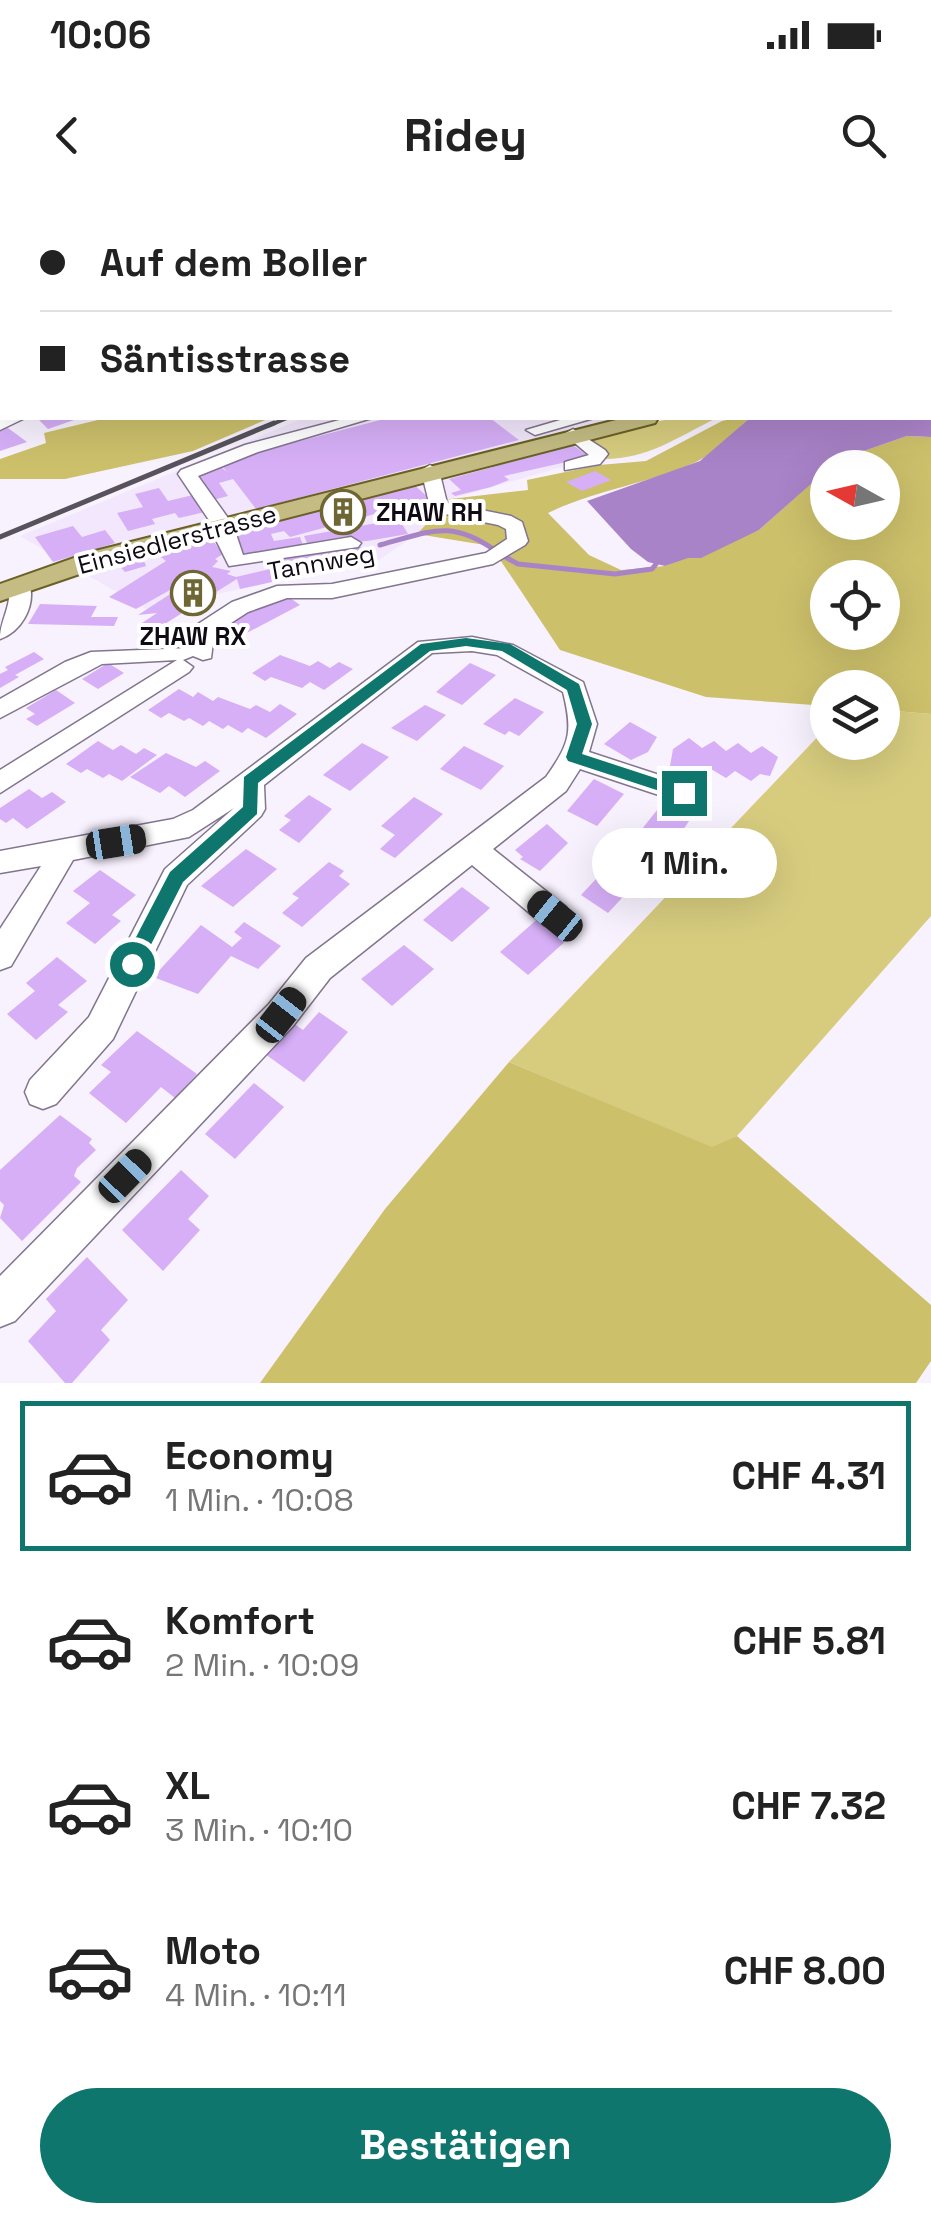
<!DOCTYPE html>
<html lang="de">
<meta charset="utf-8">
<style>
:root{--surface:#fff;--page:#f2f2f2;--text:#222;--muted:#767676;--line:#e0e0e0;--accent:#0f766e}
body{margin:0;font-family:"Space Grotesk",sans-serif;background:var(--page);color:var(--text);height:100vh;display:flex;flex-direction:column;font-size:38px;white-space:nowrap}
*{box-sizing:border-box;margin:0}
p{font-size:32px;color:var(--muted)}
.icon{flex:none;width:55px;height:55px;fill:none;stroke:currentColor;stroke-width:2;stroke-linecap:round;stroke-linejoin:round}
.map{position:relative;height:1183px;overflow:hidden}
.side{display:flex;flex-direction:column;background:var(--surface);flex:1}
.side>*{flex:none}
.guide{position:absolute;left:0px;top:0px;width:932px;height:220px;box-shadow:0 10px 40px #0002;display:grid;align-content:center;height:220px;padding:0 40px;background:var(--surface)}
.needle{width:65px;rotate:278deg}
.controls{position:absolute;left:810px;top:250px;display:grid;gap:20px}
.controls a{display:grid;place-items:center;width:90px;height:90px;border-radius:50%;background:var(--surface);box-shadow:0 10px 40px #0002;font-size:50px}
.end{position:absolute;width:45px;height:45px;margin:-22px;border:12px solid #0f766e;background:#fff;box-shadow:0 0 0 5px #fff}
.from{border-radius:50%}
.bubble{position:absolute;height:70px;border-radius:35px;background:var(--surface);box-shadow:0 10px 40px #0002;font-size:32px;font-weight:700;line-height:70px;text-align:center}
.car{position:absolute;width:30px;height:60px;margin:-30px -15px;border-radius:12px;box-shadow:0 0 8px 2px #0007;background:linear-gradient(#222 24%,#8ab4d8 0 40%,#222 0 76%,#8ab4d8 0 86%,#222 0)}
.guide b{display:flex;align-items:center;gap:35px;height:95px;font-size:38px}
.guide b+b{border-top:2px solid var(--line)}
.guide i{width:25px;height:25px;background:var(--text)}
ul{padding:18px 0 0;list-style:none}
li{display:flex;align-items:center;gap:30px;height:150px;margin:0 20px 15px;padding:0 20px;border:5px solid transparent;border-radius:0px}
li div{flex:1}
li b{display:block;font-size:38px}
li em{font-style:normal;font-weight:700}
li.selected{border-color:var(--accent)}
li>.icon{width:90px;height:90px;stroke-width:1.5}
.action{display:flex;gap:20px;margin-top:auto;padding:20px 40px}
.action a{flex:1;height:115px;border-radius:60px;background:var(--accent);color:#fff;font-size:40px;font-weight:700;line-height:115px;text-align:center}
.status{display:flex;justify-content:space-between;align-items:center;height:70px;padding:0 50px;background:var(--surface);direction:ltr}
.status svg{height:28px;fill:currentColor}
header{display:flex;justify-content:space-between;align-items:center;height:130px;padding:0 40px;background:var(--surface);font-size:45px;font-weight:700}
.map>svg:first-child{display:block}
.built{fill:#f2e7fc}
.green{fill:#d7cc7e}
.forest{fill:#ccc06b;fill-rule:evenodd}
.water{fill:#a983c8}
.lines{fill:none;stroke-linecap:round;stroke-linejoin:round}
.stream{stroke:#a983c8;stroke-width:5}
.building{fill:#d6aff7}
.minor-casing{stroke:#82758e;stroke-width:3}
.major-casing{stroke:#6b6126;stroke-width:4}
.minor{fill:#fff;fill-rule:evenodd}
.major{fill:#c4bc83;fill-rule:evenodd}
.rail-far1{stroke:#57525c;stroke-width:4}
.rail{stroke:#57525c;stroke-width:5}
.route{fill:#0f766e}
.labels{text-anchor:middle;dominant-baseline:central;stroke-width:8;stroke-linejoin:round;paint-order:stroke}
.far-poi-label{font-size:25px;font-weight:bold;fill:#0f0a13;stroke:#fff;text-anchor:start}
.far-street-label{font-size:25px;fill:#0f0a13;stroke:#fff}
</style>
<div class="status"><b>10:06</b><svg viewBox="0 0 49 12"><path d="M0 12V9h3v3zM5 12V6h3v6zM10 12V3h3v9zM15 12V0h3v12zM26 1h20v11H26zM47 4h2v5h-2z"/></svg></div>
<header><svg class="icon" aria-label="back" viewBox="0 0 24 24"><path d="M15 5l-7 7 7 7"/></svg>Ridey<svg class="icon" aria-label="search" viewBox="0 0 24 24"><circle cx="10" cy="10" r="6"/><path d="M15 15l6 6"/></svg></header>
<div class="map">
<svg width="931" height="1183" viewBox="0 0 931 1183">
<rect width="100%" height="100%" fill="#f8f2fe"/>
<path class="built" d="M304,218H635L562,233L596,257L451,299L417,334L379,360L146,409L20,336Z"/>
<g class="green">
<path d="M675,218H717C677,237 649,259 604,259L603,250L588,236Z"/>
<path d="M883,510L931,514V716L737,936L713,948L509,862L827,527L828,542H882Z"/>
</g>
<g class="forest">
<path d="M106,218H270L193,251L65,279H0V259L46,243L44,233Z"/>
<path d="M736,218H750C734,232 716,253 696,262C648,284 595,290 548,313L589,355L621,370L665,366L759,330L827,269L828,322H882V268L829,267L838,260L907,236L931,237V514L883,510L882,488H828L827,506L706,497L560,450L491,346L417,334L450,299L528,290L527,280L599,265L646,261L722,221ZM828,378H882V432H828Z"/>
<path d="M509,862L712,947L737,936L931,1105V1161L916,1183H260L385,1009Z"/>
</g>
<g class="water">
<path d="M0,0H529V1L2,2L0,180Z"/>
<path d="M931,212V237L907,236L838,260L759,330L701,358H688L665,366L648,362L631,349L587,301L700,261L750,218H930Z"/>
</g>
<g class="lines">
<g class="stream">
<path d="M380,345C430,332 450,318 496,351"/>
<path d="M507,358L518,364L615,374L652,369L656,364"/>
</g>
</g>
<g class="building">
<path d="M37,218H80L48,229Z"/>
<path d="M388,218H490L519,240L256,309L233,279L219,283L228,296L209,301L193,278L221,267L227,272L219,262Z"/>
<path d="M8,228L27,242L0,251V230Z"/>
<path d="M569,242L589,257L504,276L509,280L491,287L455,296L451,293L461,290L449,279L493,267L487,262Z"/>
<path d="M595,271L611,280L582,291L566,282Z"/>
<path d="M412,283L430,299L398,308L403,313L390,316L386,311L290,337L284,331L271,334L274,341L300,337L303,345L242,354L235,330Z"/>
<path d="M159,288L168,301L193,295L205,312L179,318L175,313L152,319L155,324L128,331L117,313L143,307L135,294Z"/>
<path d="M399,319L408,334L367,341L349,342L347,336L307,343L304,336Z"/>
<path d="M73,326L82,337L105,330L115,343L53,362L35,337Z"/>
<path d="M210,337L223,354L215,359L218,361L212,367L231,371L227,374L236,377L270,369L276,381L240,389L237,379L155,430L142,423L157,413L138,415L201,374L195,371L197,375L136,409L109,397L166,361L153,351Z"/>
<path d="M372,346L376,356L278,375L273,358Z"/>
<path d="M141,353L146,366L125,372L114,360Z"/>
<path d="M283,393L300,405L241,436L224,423Z"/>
<path d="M40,404L97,406L91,417H118L114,426L28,424Z"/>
<path d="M34,452L44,459L15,475L19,477L0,488V474L8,470L5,467Z"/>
<path d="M280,455L310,466L318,461L330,468L339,462L353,469L324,490L310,482L302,488L271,477L265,481L252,473Z"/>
<path d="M108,463L124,473L98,489L82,479Z"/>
<path d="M470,463L496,475L462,505L436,492Z"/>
<path d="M179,489L193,497L198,492L213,501L218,497L250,509L256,505L270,512L280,504L297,514L266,538L248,528L242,533L228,525L223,529L209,521L203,526L189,518L184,521L169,513L161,518L148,510Z"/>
<path d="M56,490L75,503L37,526L26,519L35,514L26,508Z"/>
<path d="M515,498L544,512L519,536L509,531L505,535L483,524Z"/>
<path d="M425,505L446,515L417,541L391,528Z"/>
<path d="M630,522L657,537L648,552L631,560L604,544Z"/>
<path d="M689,538L702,548L714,541L726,551L738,543L751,553L762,546L778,557L770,576L760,574L751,581L735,571L726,578L711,569L703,576L686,566L679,573L670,566L673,549Z"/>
<path d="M98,541L113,550L121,545L136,554L144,548L157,555L122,581L109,574L103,578L87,569L81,573L66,564Z"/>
<path d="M362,543L389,557L350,591L323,575Z"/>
<path d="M464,546L504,566L481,590L440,569Z"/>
<path d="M166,553L196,567L205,561L220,571L185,597L169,586L160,593L130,577Z"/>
<path d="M594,579L624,594L597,626L567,611Z"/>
<path d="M29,589L42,598L52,592L66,602L27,629L13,618L6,623L0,619V608Z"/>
<path d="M309,595L332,609L299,643L279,630L291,620L284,616Z"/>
<path d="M414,597L443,614L395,658L380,649L395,635L381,626Z"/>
<path d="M665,600L693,615L683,630L687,633L675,651L638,634Z"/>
<path d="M547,624L568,643L540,671L520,659L523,657L515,650Z"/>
<path d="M246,649L277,669L233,707L201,686Z"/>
<path d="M329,662L344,671L339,676L350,684L302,727L282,713L299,698L292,694Z"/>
<path d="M611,663L636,683L608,713L581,695Z"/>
<path d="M100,670L136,695L112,715L121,721L95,744L66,723L90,703L73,691Z"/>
<path d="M462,687L490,708L452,742L423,720Z"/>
<path d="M542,715L564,717L579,729L528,775L500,752Z"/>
<path d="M244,722L281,746L258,769L231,756L198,794L153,777L201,725L232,747L242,738L234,732Z"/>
<path d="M404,745L434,769L392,806L361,779Z"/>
<path d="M57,757L87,781L58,805L68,812L36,840L7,814L35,791L26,783Z"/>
<path d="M319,812L348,832L304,882L265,854L293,823L303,830Z"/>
<path d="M137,831L197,874L175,898L161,887L126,923L89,893L111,872L101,865Z"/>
<path d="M254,883L284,907L235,959L205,934Z"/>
<path d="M60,915L92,939L89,943L96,950L77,968L74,976L81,982L22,1041L0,1018L4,1005L0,1001V970Z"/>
<path d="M181,970L209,996L188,1019L200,1030L163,1071L122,1030Z"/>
<path d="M87,1057L128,1100L101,1130L110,1140L72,1183H65L28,1141L56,1111L46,1099Z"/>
</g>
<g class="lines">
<defs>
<g id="minor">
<path d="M25,218L0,230V219Z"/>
<path d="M347,218H372L258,252L198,276L233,325L243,355L351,337L361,343L358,347L229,366L209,326L211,323L178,274L181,270L245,245Z"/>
<path d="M567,218H594L535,235L526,230Z"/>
<path d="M573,229L605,250L608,254L600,264L565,270V262L589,255L564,234Z"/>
<path d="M430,265L439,270L447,303L511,316L522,322L528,341L525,345L493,364L332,398H287L248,412L214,434L211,458L203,460L193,456L183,460L193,467L189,472L0,593V570L177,460L102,464L0,518V499L65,462L91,452L191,448L195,426L232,402L277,386L332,384L486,353L507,339L506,329L498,325L431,311L421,270Z"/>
<path d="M19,380L30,386C35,407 21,432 0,439C0,419 13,405 8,386Z"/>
<path d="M472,437L513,445L583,482L597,524L589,552L693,586L697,593L693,600L683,603L580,569L566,591L493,649L566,707L571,716L566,725L555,729L544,725L472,665L330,778L293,826L15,1121L0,1127V1076L269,804L306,758L546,577C570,543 573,532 563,492L497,455L472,451L432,453L264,585L265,609L261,616L187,685L113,839L56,904L43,909L30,904L25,892L30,880L89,817L165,669L234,608L189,637L73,660L11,766L0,770V729L41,666L0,673V651L173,619L193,610L418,442Z"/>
</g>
<g id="major">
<rect x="930" y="200" width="1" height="12"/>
<path d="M624,218H658L655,223L109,364L0,401V384L91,352Z"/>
</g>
</defs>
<use href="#minor" class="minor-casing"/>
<use href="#major" class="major-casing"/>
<use href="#minor" class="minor"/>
<use href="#major" class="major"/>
<g class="rail-far1">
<path d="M558,2L566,0"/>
<path d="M268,226L287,218"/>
</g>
<path class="rail" d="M0,337L274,223"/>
</g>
<path class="route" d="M466,438L510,444L579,484L592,524L582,554L689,589V597L684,599L568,561L566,557L577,524L567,490L502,451L466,446L430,451L258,583L257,614L183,682L138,770H125L122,764L170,672L243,607L244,577L421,444Z"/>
<defs>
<symbol id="building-ring" viewBox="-11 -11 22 22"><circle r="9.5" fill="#fff" stroke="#6e6633" stroke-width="1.5"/><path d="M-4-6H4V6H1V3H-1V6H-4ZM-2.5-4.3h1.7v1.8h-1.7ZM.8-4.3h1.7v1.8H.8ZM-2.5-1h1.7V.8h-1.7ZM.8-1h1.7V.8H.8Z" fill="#6e6633"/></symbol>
</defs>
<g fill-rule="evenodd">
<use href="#building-ring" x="318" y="287" width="50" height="50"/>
<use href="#building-ring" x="168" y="368" width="50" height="50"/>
</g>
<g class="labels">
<g class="far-poi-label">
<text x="376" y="312">ZHAW RH</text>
<text x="193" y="436" text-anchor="middle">ZHAW RX</text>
</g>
<g class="far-street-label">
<text transform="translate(177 339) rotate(-15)">Einsiedlerstrasse</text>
<text transform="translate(321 362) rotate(-10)">Tannweg</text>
</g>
</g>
</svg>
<div class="controls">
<a><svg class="needle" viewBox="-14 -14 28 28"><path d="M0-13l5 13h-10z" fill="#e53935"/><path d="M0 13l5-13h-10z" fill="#767676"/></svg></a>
<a><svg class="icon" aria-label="locate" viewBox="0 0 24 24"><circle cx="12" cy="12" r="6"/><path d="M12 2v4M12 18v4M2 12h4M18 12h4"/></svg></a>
<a><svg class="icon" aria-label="layers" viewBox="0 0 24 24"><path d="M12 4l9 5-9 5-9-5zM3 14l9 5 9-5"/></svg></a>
</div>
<i class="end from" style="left:132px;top:764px"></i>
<i class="end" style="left:684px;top:593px"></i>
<div class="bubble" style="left:592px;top:628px;width:185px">1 Min.</div>
<i class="car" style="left:116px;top:642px;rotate:81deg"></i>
<i class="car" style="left:555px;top:716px;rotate:309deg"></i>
<i class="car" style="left:281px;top:815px;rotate:38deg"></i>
<i class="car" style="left:125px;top:976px;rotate:44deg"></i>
<div class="guide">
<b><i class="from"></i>Auf dem Boller</b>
<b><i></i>Säntisstrasse</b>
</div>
</div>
<section class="side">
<ul>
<li class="selected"><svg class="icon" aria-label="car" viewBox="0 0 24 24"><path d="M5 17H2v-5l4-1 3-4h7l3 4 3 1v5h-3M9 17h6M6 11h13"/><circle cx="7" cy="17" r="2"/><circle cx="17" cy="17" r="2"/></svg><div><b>Economy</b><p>1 Min. · 10:08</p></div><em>CHF 4.31</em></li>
<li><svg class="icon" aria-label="car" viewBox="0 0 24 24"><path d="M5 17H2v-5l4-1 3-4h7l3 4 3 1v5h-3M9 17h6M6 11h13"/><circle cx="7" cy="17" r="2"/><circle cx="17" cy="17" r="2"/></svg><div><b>Komfort</b><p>2 Min. · 10:09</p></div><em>CHF 5.81</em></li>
<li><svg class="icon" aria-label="car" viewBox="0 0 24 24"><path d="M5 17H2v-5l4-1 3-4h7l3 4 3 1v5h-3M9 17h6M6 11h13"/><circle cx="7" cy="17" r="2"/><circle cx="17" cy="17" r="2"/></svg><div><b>XL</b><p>3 Min. · 10:10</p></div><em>CHF 7.32</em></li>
<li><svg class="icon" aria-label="car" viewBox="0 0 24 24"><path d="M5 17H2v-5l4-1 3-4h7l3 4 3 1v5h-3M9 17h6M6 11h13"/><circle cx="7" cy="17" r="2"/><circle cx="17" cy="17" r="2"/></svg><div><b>Moto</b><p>4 Min. · 10:11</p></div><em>CHF 8.00</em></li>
</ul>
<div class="action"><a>Bestätigen</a></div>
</section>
